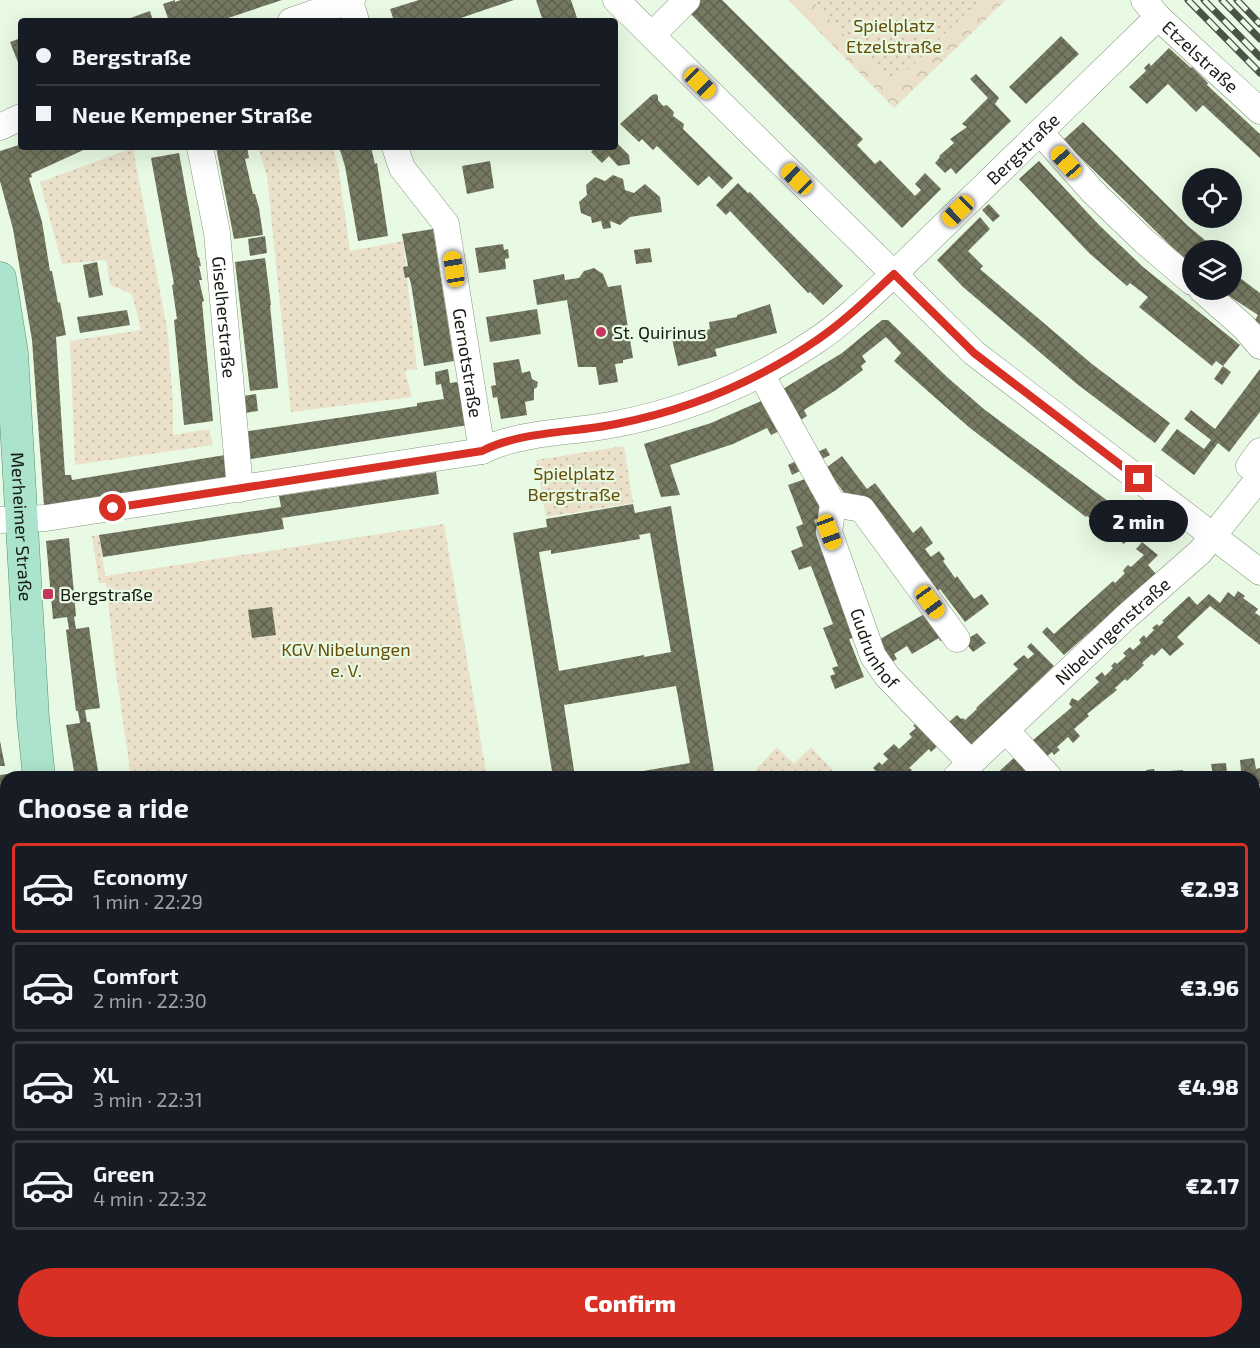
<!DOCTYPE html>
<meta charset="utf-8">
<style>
:root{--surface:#171b24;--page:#242831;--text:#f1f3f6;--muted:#9ea1a6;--line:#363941;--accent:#d93025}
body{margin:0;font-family:"Exo 2",sans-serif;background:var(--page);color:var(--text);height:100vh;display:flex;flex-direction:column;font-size:22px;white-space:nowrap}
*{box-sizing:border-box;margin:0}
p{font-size:20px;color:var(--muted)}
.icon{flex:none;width:33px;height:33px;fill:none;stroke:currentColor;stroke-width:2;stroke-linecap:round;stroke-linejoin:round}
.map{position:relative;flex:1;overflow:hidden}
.panel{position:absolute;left:0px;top:771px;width:1260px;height:578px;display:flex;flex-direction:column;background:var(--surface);border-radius:18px 18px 0 0;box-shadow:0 6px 24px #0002}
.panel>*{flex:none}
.top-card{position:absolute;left:18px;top:18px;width:600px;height:132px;border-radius:6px;box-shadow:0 6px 24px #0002;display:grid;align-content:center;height:132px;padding:0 18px;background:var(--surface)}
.controls{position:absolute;left:1182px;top:168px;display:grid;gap:12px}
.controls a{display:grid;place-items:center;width:60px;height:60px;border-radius:50%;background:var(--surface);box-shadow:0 6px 24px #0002;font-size:30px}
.end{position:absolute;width:27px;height:27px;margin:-14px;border:8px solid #d93025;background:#fff;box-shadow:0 0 0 3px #fff}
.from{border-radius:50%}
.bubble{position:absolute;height:42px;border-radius:21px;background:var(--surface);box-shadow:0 6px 24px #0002;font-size:20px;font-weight:800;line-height:42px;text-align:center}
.car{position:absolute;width:18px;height:36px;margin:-18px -9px;border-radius:8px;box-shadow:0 0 4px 2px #0007;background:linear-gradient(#f5c518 24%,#345 0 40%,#f5c518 0 76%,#345 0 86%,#f5c518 0)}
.top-card b{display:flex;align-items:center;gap:21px;height:57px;font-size:22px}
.top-card b+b{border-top:2px solid var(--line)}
.top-card i{width:15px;height:15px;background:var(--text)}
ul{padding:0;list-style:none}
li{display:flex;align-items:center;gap:18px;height:90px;margin:0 12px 9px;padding:0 6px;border:3px solid var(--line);border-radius:6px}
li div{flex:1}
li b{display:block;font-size:22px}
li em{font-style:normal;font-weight:800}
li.on{border-color:var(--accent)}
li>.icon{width:54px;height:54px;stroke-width:1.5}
h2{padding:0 18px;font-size:27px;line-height:72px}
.primary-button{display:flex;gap:12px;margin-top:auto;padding:12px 18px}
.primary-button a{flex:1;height:69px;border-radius:36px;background:var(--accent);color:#fff;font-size:24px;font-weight:800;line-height:69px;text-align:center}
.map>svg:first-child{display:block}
.green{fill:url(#green-dots)}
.forest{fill:url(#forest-crowns)}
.cemetery{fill:url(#cemetery-stones)}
.building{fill:url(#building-cross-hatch);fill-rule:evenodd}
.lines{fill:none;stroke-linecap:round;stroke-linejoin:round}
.minor-casing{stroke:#879782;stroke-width:27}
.major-casing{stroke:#539175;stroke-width:33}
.minor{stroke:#fff;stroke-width:26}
.major{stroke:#ace3cc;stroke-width:32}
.rail-casing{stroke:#4a5347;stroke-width:7}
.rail{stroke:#e8fae3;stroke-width:4.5;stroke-dasharray:14;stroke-linecap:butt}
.route{stroke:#d93025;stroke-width:8}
.poi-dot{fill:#c63760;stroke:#e8fae3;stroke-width:2}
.labels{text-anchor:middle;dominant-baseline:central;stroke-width:4.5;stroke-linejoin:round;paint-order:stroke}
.park-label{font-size:18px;fill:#654d0a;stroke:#e8fae3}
.street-label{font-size:18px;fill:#151b13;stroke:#e8fae3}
.poi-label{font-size:18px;fill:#151b13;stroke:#e8fae3;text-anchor:start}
</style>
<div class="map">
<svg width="1260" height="1348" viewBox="0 0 1260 1348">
<defs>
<pattern id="green-dots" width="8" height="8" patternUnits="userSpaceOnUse" patternTransform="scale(1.5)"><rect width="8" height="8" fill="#ebe1ca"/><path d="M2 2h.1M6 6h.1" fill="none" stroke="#c9c0ad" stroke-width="1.8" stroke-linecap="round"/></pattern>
<pattern id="forest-crowns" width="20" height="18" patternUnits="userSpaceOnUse" patternTransform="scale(1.5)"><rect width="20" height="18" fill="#ebe1ca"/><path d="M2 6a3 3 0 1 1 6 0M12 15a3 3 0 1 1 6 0" fill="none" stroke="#c9c0ad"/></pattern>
<pattern id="cemetery-stones" width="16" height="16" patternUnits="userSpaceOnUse" patternTransform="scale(1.5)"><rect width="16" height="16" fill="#ebe1ca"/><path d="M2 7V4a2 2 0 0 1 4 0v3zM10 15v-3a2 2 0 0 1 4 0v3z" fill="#c9c0ad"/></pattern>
<pattern id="building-cross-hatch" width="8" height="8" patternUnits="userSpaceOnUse" patternTransform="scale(1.5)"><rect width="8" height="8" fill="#767961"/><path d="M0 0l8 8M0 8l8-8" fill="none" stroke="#60624f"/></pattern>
</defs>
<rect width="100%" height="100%" fill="#e8fae3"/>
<g class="green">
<path d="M811,0H980L905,73L893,78L883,74Z"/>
<path d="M258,147H332L338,165L350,251L403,241L417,369L405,371L412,397L291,412L267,176Z"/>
<path d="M133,148L168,334L173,404V435L209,429L213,445L75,465L70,341L141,330L132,294L110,285L106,260L62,264L40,182Z"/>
<path d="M624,446L633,503L546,517L536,460Z"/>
<path d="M444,524L487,777H131L115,666L106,583H99L92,536L99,535L105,576Z"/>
<path d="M777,747L794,764L811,747L839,777H749Z"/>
</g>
<path class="forest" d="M788,0H811L883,74L893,78L905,73L980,0H1006L894,108Z"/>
<path class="cemetery" d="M1254,892L1260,893V1348H221L219,1343L1254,1342Z"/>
<g class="building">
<path d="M175,0V2L181,0H282L219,21H169L163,4Z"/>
<path d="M419,0H514L452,21H394L390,9Z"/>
<path d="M536,0H571L578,21H543Z"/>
<path d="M694,0H722L863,139L857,145L875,164L880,160L915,196L921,190L915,184L925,173L941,189L902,228L685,8Z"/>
<path d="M150,11L153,21H122Z"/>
<path d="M1061,36L1079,54L1026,104L1009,87Z"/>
<path d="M21,38V70L10,42Z"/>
<path d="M1169,48L1191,68L1192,67L1208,83L1207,85L1260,134V158L1203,105L1196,112L1168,84L1147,104L1129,87L1146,71L1144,68L1149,63L1151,66Z"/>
<path d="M976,74L999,98L995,104L1011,121L956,174L951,168L945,173L935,163L940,157L939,156L954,143L950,139L967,127L962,124L988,98L970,79Z"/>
<path d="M656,94L658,96V100L663,106L667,105L674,112L673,116L684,124L683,129L733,178L722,189L709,176L698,186L657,146L653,150L642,139L639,142L620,124L652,95Z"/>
<path d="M1083,122L1188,226L1217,250L1220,246L1225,250H1192V264L1172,247L1063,140Z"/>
<path d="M615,141L629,155L630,164L618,166L609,156L602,163L591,152L596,147H615Z"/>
<path d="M19,145L21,147H90L31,174L32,177L29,178L42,222L50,271H52L58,303L60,302L66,335L56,337L65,475H71L72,480L225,455L229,478L44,506L32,340L13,229L0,181V151Z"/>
<path d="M216,147H247L249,158L245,159L253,194H255L259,208L263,235L234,239Z"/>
<path d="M339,147H371L375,164L377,163L388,236L358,241L345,166Z"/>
<path d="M179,153L198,258L199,257L201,266H199L202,280H199L204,301L202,302L213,421L184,425L174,320L177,319L172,285L174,284L151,158Z"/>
<path d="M490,161L494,188L467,194L462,166Z"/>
<path d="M1039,161L1099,225L1143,267L1240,345L1223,366L1216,361L1212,366L1139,307L1148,297L1130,283L1127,286L1089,253L1019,179Z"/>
<path d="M613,175L623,179L625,190L634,193L645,184L660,197L662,212L630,217L620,225L610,221L611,228L603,229L601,221L592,223L591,217L581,213L579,202L587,195L586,185L595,177L605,181Z"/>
<path d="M738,183L748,193L750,192L843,286L823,305L810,292L808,293L730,211L726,215L716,205Z"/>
<path d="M989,204L1000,216L993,222L982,210Z"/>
<path d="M980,217L990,229L968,251L983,266L980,269L1092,364L1170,423L1155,443L1077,384L963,287L937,260Z"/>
<path d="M433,229L454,361L424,366L411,284L409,277L405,278L403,267L408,266L402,234Z"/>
<path d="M265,236L267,253L250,256L248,239Z"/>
<path d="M503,244L504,250L508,249L509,258L505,259L506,269L479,273L475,248Z"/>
<path d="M650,248L652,262L636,264L634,250Z"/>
<path d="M265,258L271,305H270L278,388L250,391L235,262Z"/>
<path d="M97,262L103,295L89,298L83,265Z"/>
<path d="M594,268L603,274L608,287L621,285L633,358L623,360V363L615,364L618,382L599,385L596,367H578L567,300L537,305L533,280L564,274L565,280L579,278L584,271Z"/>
<path d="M1232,272L1260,293V324L1255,320L1258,315L1220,290H1232Z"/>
<path d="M770,304L777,333L715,349L717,356L678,366L672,339L700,334V332L710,329L709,322L737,317V315Z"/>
<path d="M537,309L541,334L490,342L486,317Z"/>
<path d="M127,310L130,325L80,333L77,317Z"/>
<path d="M882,320H888L947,377L985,410L1139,524L1124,544L1087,516L1086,517L970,428L931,394L894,361L901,353L886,337L862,356L866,362L861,366L863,370L836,390L804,410L807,416L796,423L778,392L842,353Z"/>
<path d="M519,359L522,373L530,371L532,379L538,382L537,387L534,389V400L525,402L527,415L501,419L497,397L493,398L491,386L496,385L493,363Z"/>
<path d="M1223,366L1231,372L1222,385L1214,379Z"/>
<path d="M448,369L450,383L457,382L463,397L468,425L245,460L242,432L398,409L417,406V403L444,399L441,384L436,385L435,372Z"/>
<path d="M1260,369V412L1229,452L1218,443L1194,475L1161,450L1177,429L1204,449L1211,440L1184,419L1191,410L1215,429Z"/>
<path d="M256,394L258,411L245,413L243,396Z"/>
<path d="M768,398L784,429L771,435L767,428L733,444L670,465L680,495L661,497L644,444L711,423Z"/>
<path d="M826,448L830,455L818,461L814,454Z"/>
<path d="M842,456L867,489L875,483L913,533L921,526L933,543L925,549L931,557L939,551L945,559L943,561L955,578L957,576L974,599L982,594L989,604L965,622L940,589L932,595L850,501L826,468Z"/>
<path d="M800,459L804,469L792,475L788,465Z"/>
<path d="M436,472L439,494L282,518L284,529L103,557L99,535L281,507L279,496Z"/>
<path d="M808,478L823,516L814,520L859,636L849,639L864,677L835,689L830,676L835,674L832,668L838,666L823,628L833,624L811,566L799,570L791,551L803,546L796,527L803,524L788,485Z"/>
<path d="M633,504L635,513L671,506L715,777H608L690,763L676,686L564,705L575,777H553L513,533L547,527L546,519ZM650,533L671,652L644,657V655L559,671L539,552L551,550V554L640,539L639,535Z"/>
<path d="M69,538L76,616L74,617L76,629L89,627L100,708L85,710L87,722H90L99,777H75L66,725L80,723L78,711H76L66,630L69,629L67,617L53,619L46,541Z"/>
<path d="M1142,542L1158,555L1148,565L1156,574L1064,655L1042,632L1047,627L1054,634L1113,581L1115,583L1125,573L1123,571L1125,568L1128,565L1131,567L1144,555L1136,549Z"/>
<path d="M1238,591L1245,596L1243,598L1258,609L1255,613L1260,616V645L1210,606L1177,637L1184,644L1170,656L1162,648L1154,656L1152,654L1142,663L1144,665L1127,681L1125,679L1115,688L1117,690L1087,714L1089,716L1074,729L1080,736L1073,743L1068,737L1057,747L1060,750L1054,755L1052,752L1041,762L1026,746L1072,707L1069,704L1072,698L1078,701L1099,682L1095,678L1102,672L1105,676L1113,668L1111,666L1115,662L1117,664L1126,656L1123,653L1130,647L1133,650L1141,643L1139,640L1144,635L1146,638L1154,630L1152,628L1157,624L1159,626L1164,622L1162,621L1189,596L1197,605L1209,594L1220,603L1228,592L1234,597Z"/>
<path d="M272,607L276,635L252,638L248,610Z"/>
<path d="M928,612L946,638L940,641L939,638L912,654L907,646L894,654L897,659L886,666L873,643Z"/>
<path d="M977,633L986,643L973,652L964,641Z"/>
<path d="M1031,643L1054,666L965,751L943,727L957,715L961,719L963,718L965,720L977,709L976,708L1018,669L1013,664L1024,655L1028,659L1034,654L1027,647Z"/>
<path d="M919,720L940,744L931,752L929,749L909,768L912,770L905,777H869L876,771L873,768L879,762L882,765L888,759L883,754L894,744L899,749L912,737L909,734L916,728L913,726Z"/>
<path d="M0,741L5,766H0Z"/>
<path d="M1017,755L1032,771L1025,777H993Z"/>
<path d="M1254,758L1256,769L1260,768V791L1254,792V777H1206L1213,775L1211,764L1226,763L1227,773L1241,771L1240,760Z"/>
<path d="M1154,769L1155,772L1183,770L1184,777H1133V775L1146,773V770Z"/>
<path d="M14,773L15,777H6V838L0,839V775Z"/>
<path d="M6,846V936L2,937L0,925V847Z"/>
<rect x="1254" y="853" width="6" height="20"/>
<path d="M6,1039V1127L0,1125V1040Z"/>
<path d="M107,1342H133L135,1348H110Z"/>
</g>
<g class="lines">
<defs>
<g id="minor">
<path d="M616,0L974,353L1260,572"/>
<path id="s1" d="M1144,0L1158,17L1260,111"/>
<path d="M350,1L356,21"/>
<path d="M291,21L352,0"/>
<path d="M652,35L687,0"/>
<path d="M0,127L21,117"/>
<path d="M1040,132L1093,192L1144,241L1192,282"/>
<path id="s2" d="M200,147L217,233L240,489"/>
<path id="s3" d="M395,147L402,168L446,224L482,451"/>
<path d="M1202,290L1244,327L1260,346"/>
<path id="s4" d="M761,374L833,504L829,532L873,656L887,676L971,763"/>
<path d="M1260,451L1249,466L1260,474"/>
<path d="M833,504L862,509L957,639"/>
<path id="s5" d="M0,520L46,518L482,451C521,431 573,433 616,424C688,410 757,381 817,340C845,321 869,297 894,274L1158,17"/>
<path d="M1006,730L1049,777"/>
<path id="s6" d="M956,777L1127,616L1200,552L1260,477"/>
<path d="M1254,798L1260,797"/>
<path d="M157,1342L159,1348"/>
<path d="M199,1342L202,1348"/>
</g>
<g id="major">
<path id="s7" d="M0,278L12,353L33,718L39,777"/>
<path d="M0,1158L6,1160"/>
</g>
</defs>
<use href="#minor" class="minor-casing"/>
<use href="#major" class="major-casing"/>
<use href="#minor" class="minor"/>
<use href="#major" class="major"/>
<defs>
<g id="rail">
<path d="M1188,0L1260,73"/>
<path d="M1204,0L1260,57"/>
<path d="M1222,0L1260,39"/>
<path d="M1237,0L1260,24"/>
</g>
</defs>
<use href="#rail" class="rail-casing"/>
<use href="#rail" class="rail"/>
</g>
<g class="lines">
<path class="route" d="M113,508L482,451C521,431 573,433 616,424C688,410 757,381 817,340C845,321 869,297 894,274L974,353L1139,479"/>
</g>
<g class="poi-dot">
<circle cx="601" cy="332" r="6"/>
<rect x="42" y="588" width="12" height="12" rx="3"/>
</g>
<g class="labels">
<g class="park-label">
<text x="894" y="25">Spielplatz<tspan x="894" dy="21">Etzelstraße</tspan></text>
<text x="574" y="473">Spielplatz<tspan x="574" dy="21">Bergstraße</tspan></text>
<text x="346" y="649">KGV Nibelungen<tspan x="346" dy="21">e. V.</tspan></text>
</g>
<g class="street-label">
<text stroke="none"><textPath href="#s1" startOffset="80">Etzelstraße</textPath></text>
<text stroke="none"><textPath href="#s5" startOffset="1125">Bergstraße</textPath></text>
<text stroke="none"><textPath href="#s2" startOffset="172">Giselherstraße</textPath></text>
<text stroke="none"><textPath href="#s3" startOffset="234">Gernotstraße</textPath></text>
<text stroke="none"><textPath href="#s7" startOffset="250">Merheimer Straße</textPath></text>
<text stroke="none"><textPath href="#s6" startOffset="214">Nibelungenstraße</textPath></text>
<text stroke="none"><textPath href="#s4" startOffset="302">Gudrunhof</textPath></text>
</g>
<g class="poi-label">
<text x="613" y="332">St. Quirinus</text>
<text x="60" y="594">Bergstraße</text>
</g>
</g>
</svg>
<div class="controls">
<a><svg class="icon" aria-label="locate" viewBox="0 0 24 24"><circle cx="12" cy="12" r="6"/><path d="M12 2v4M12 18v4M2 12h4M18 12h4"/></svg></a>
<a><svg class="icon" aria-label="layers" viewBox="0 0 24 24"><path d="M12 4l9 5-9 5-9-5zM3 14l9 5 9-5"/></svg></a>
</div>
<i class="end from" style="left:113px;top:508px"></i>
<i class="end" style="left:1139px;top:479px"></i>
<div class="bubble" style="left:1089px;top:500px;width:99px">2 min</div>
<i class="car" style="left:700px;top:83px;rotate:135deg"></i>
<i class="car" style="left:1066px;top:162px;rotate:319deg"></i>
<i class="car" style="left:797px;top:179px;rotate:314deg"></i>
<i class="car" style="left:958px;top:211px;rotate:226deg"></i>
<i class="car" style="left:454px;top:269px;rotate:351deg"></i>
<i class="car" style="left:829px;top:532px;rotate:160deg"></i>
<i class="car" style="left:930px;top:602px;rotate:144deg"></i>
<div class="top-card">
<b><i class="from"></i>Bergstraße</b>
<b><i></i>Neue Kempener Straße</b>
</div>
<section class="panel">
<h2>Choose a ride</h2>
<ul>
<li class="on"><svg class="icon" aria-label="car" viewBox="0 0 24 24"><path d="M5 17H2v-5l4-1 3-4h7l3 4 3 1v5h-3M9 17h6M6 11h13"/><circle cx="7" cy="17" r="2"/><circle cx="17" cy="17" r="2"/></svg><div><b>Economy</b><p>1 min · 22:29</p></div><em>€2.93</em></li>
<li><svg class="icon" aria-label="car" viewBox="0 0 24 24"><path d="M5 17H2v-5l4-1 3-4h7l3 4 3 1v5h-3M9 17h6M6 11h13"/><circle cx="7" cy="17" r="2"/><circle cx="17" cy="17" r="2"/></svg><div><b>Comfort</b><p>2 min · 22:30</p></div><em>€3.96</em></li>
<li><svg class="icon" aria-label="car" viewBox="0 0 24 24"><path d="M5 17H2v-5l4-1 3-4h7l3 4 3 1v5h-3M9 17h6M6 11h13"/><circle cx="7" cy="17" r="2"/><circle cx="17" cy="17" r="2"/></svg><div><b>XL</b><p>3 min · 22:31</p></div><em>€4.98</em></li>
<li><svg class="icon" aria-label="car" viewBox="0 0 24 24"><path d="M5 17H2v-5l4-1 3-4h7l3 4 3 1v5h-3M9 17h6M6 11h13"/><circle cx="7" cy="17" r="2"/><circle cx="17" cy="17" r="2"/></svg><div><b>Green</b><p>4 min · 22:32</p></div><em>€2.17</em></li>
</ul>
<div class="primary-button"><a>Confirm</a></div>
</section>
</div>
